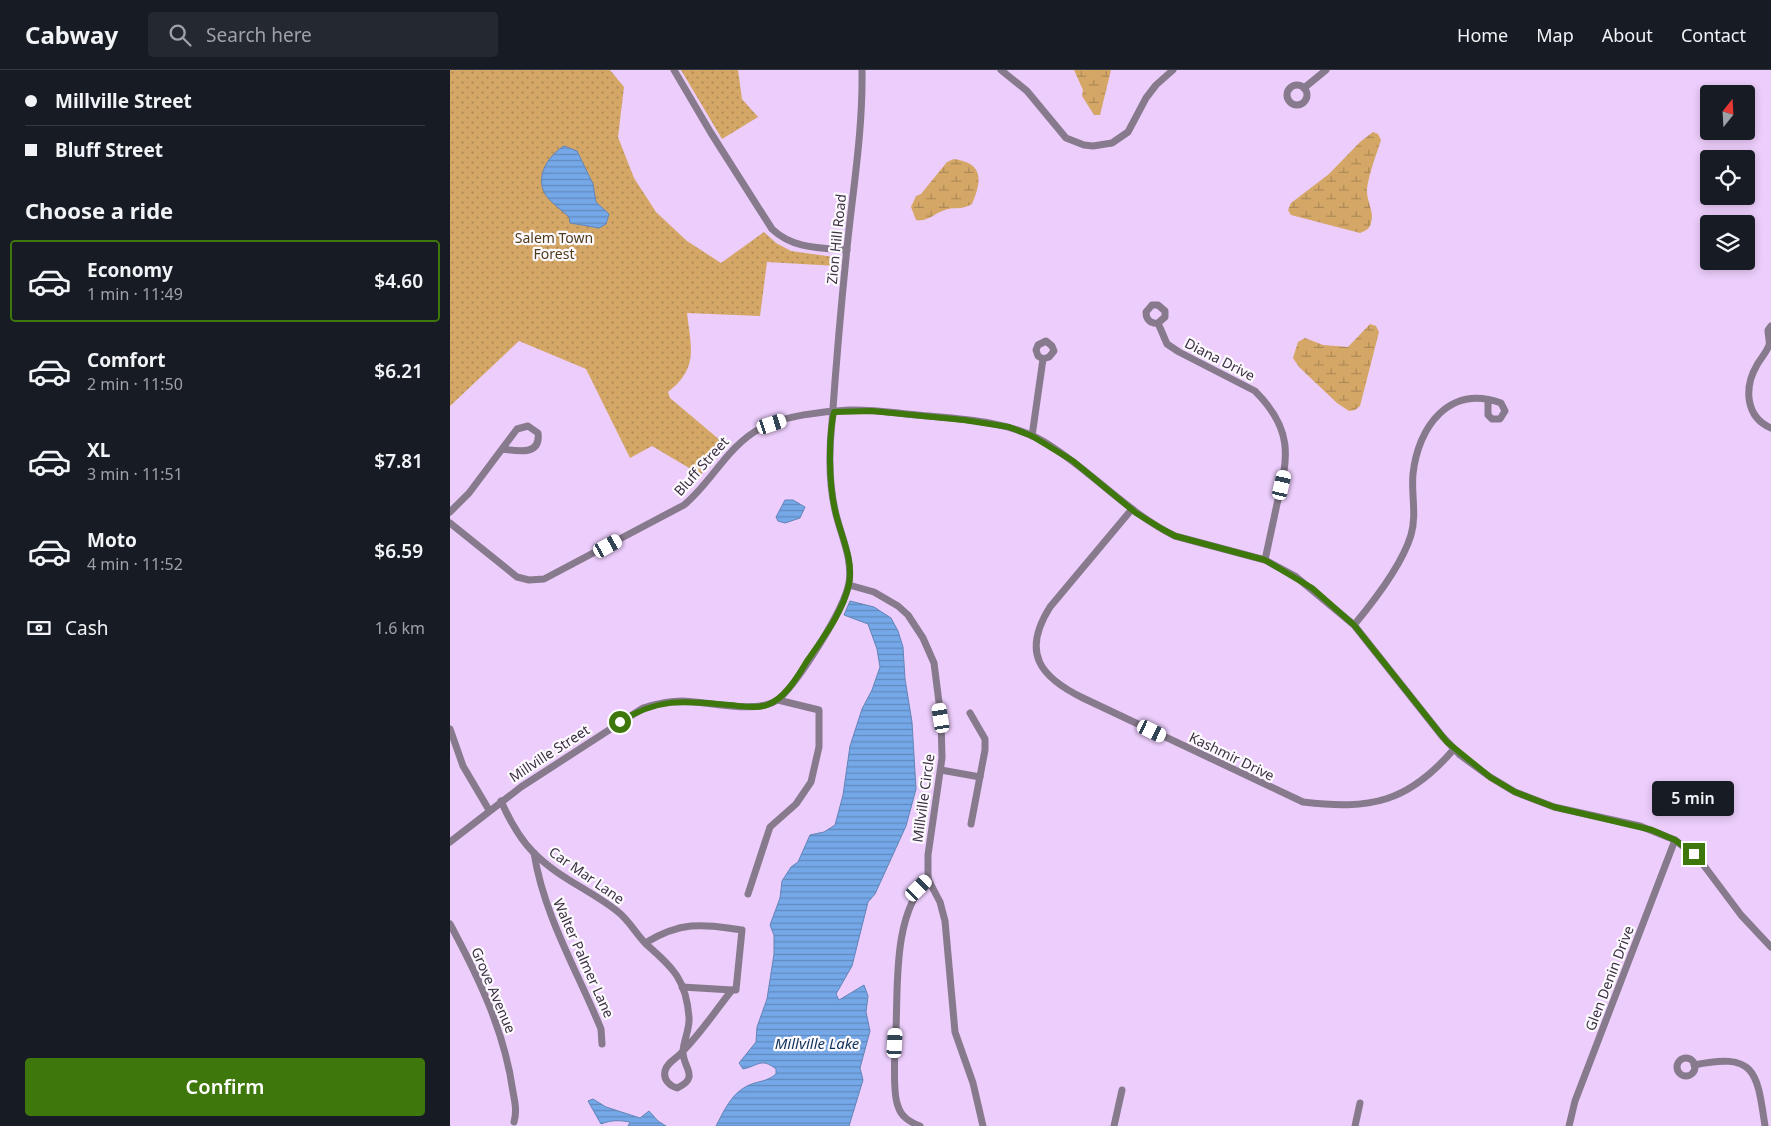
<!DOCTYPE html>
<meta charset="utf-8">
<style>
:root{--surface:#171b24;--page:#242831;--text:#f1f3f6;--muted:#9ea1a6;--line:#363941;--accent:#3e770c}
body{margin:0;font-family:"Noto Sans",sans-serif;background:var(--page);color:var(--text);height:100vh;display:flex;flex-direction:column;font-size:19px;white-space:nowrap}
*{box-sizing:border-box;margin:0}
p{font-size:16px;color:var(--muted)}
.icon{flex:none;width:28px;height:28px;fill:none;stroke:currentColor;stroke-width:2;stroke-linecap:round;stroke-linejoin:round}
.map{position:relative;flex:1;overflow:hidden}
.panel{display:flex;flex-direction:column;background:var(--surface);width:450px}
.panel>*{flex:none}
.banner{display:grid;align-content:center;height:110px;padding:0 25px;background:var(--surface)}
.needle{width:32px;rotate:18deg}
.tools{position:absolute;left:1250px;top:15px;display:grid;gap:10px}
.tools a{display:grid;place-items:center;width:55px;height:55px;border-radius:5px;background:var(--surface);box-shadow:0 2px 8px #0003;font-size:25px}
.end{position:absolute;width:22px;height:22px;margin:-11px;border:6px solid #3e770c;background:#fff;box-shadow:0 0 0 2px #fff}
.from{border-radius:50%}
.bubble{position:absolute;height:35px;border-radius:5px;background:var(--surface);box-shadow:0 2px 8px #0003;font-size:16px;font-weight:600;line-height:35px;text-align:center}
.car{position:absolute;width:15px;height:30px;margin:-15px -8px;border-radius:6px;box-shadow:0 0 4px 1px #0007;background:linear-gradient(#fff 24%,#345 0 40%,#fff 0 76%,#345 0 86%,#fff 0)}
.banner b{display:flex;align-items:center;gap:18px;height:48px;font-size:19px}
.banner b+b{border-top:1px solid var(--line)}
.banner i{width:12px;height:12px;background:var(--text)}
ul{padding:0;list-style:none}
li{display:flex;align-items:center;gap:15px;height:82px;margin:0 10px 8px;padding:0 15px;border:2px solid transparent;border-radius:5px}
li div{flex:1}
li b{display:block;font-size:19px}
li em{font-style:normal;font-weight:600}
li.current{border-color:var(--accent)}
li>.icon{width:45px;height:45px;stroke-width:1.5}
h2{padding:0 25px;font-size:22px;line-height:60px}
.pay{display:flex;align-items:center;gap:12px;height:55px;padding:0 25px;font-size:19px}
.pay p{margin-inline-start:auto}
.action{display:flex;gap:10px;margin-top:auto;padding:10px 25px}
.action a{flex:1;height:58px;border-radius:5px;background:var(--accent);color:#fff;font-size:20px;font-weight:600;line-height:58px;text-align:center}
header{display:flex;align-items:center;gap:30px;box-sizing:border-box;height:70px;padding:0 25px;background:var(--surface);border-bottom:1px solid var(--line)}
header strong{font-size:24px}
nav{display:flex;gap:28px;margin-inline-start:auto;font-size:18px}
.search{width:350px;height:45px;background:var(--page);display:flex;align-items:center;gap:12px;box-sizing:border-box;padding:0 18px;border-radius:5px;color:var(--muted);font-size:19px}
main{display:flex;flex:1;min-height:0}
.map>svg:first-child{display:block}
.wetland{fill:url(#wetland-marsh)}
.park{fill:url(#park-dots)}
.water{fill:url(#water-rules);stroke:#6484b7}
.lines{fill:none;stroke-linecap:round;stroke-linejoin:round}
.street{stroke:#877a8d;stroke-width:7}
.route{stroke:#3e770c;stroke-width:6}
.labels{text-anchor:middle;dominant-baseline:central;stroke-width:4.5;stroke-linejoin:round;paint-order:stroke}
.park-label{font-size:14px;fill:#503b1b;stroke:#fdfaff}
.street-label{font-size:14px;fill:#3d3143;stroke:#fdfaff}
.water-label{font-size:15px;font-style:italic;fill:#0f325b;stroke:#fdfaff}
</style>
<header>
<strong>Cabway</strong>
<div class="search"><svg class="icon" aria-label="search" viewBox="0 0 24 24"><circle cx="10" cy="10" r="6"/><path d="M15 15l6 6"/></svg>Search here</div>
<nav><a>Home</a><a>Map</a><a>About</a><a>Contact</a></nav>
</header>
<main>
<section class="panel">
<div class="banner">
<b><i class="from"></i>Millville Street</b>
<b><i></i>Bluff Street</b>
</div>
<h2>Choose a ride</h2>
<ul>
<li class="current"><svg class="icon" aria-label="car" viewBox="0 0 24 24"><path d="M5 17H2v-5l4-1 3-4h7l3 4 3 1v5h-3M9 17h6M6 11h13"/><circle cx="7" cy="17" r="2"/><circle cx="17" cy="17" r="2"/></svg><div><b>Economy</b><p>1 min · 11:49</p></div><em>$4.60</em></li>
<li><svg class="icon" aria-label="car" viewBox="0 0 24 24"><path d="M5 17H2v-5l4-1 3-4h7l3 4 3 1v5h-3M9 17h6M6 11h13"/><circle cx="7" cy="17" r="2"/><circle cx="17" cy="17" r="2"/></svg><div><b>Comfort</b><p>2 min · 11:50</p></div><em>$6.21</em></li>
<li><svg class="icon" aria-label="car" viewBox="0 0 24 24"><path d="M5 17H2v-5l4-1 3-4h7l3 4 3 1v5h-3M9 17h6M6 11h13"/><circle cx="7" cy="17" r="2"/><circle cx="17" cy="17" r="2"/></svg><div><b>XL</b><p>3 min · 11:51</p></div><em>$7.81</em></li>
<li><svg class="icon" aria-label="car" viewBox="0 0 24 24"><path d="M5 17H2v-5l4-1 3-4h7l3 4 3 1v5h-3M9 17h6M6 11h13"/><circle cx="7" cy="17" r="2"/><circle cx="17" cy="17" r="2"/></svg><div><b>Moto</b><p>4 min · 11:52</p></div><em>$6.59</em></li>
</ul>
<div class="pay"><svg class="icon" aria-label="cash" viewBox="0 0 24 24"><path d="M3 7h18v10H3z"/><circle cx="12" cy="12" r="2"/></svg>Cash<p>1.6 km</p></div>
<div class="action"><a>Confirm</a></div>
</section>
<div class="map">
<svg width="1321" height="1056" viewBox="0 0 1321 1056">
<defs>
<pattern id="wetland-marsh" width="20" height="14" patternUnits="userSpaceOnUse" patternTransform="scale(1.25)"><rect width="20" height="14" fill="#d4a767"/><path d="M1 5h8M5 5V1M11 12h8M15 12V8" fill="none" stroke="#ad8956"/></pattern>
<pattern id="park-dots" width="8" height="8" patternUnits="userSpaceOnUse" patternTransform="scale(1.25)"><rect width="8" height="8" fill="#d4a767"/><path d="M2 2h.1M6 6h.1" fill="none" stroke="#ad8956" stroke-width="1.8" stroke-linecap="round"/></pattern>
<pattern id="water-rules" width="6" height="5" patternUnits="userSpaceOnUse" patternTransform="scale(1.25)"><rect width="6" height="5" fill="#75a8e9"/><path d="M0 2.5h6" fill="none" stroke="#6189be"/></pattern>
</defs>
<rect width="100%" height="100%" fill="#eccdfb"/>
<g class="wetland">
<path d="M624,0H661L650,45H644L632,26L633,20Z"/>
<path d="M923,62L928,64L931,70C926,86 919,103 917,119C916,131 925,142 921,153C920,159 915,161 910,163L841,145L838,140L841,133L879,104L910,72Z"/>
<path d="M504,89C534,93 532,111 522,134C509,141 506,136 495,140C484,143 479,152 466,150L461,137L466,126L471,124L497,92Z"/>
<path d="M920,254L926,256L929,262L910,336L905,340L899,341L887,333L849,297L843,288L848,272L855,268L873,275L898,277Z"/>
</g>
<g class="park">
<path d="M0,0H160L174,17L168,67L184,108L206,142L237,171L271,193L314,162L326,173L341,181L384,187L387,190V196L317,192L310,246L237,243C241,277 249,298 218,322L220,328L271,371L251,405L202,376L180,388L136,299L69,271L0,336Z"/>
<path d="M231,0H288L292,29L308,47L272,69Z"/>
</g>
<g class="water">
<path d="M114,76L127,81L143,114L146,132L159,144L156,154L149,158L120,153L119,147C112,140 98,131 94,122C86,104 99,85 114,76Z"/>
<path d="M335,430H343L355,437L350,448L335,453L328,451L326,447Z"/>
<path d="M400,531L424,537L441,548L448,561L453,577L455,609L462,652L466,719L456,756L425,824L418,832L402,896L386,924L389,930L414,915L418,926L416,942L420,961L410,998L413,1010L399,1056H266C274,1041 281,1024 297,1016C307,1011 317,1012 326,1004V999C311,987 308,996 293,999L289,993L306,972L307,957L317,929L324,884V865L320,855L330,828L332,811L341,797L348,792L360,765L374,762L385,755L393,725L400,676L412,639L422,620L430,597L427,579L418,554L394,545Z"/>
<path d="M143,1029L156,1037L190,1048L199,1041L208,1051L216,1056H178L180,1052C169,1050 161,1050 151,1054L138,1031Z"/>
</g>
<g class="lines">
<g class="street">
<path d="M224,0L261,63L322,159C343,179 370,178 397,180"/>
<path d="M551,0L577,21L616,68L634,75L643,76L662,73L678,62L696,28L706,15L723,0"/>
<circle cx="847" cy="25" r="10"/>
<path d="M854,18L876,0"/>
<path d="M708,253C701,254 696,250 696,242L702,235H708L715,241V247L708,253L717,274L729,282L805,321C843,359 839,386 827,434C823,452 819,471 815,490"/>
<path d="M1321,256L1318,260C1318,265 1320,272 1319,275C1317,282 1310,289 1307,295C1294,317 1295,347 1321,358"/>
<path d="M582,366L593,289L599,287L604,281L602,276L596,271L588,275L586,280L588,286L593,289"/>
<path d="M682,439L600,537C571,583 590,607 633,628L853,732C920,740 958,733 1004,679"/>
<path d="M0,442L19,423L67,359L78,356L88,363C91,386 68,381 52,379"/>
<path d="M0,453L67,507L79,510L94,509L234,435C262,412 277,376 311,358C332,346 375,341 399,340C422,339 445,343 467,345C510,349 555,350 593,371C640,399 676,442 725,466L815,490L845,506L904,555L992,666L1010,685L1040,707L1065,722L1104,737L1190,756L1225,770L1249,789L1291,845L1321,877"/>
<path d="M399,515L424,522L448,536L458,545L473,568L484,593L491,648L492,688L478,785V809L490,832L495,851L505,962L523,1013L533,1056"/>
<path d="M904,555C924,531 952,495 961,465C967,444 961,424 963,404C968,357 999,314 1051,333L1055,341L1050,349H1042L1038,345V330"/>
<path d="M520,643L535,669V680L521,754"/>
<path d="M0,659L13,696L39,740"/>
<path d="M491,700L530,707"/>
<path d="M51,731C59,749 69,768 83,782C107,807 140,820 167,841C179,850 186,864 197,875C223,898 236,909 239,947C240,959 234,969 233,981C232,997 251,1007 227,1018C220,1016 213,1010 215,1001C217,992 228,988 233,981C251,963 266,940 282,920H286L292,860C250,854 232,851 195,873"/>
<path d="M0,772L71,717L193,638C206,634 218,631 232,631C257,631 310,646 330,628C350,609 394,540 399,513C403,488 390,464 385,440C379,413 379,380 382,352C386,295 391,236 397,178C403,119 413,60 412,0"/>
<path d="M84,783C94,846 127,900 151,959L152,974"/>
<path d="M298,824L320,757L346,734L361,712L369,677V640L328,630"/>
<path d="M0,854C28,906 55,962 63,1022C65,1032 67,1042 64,1052"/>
<path d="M232,917L282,920"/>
<circle cx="1236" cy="997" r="9"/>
<path d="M1244,995C1306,982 1307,1002 1315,1056"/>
<path d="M470,1056C460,1052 451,1047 448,1036C442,1022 445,976 446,959C448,914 443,844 478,809"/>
<path d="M664,1056L672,1020"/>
<path d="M905,1056L910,1033"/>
<path d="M1119,1056L1125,1031L1225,770"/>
</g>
</g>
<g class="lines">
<path class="route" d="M170,652C208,627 236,631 279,635C292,636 306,639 317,635C336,628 347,607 357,591C373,568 393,542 399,514C404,489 390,464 385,440C379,414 378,368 384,342L422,341L514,350L559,357L582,366L623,391L686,443L712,459L725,466L815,490L862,518L904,555L997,672L1040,707L1065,722L1104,737L1202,760L1225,770L1244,784"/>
</g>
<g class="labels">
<g class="park-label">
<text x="104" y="167">Salem Town<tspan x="104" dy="16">Forest</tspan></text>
</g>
<g class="street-label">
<text transform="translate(386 169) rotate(-84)">Zion Hill Road</text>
<text transform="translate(770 289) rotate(27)">Diana Drive</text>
<text transform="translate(251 396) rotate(-48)">Bluff Street</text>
<text transform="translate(99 683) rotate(-33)">Millville Street</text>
<text transform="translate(782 686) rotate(26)">Kashmir Drive</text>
<text transform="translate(473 728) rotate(-82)">Millville Circle</text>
<text transform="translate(137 805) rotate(35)">Car Mar Lane</text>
<text transform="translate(134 888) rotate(66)">Walter Palmer Lane</text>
<text transform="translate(1159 908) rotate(-69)">Glen Denin Drive</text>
<text transform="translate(44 920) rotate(67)">Grove Avenue</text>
</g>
<g class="water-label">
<text x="367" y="973">Millville Lake</text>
</g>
</g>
</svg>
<div class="tools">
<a><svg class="needle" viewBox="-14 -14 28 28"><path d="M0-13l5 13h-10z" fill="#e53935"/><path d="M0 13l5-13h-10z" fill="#9ea1a6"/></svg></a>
<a><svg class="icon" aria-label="locate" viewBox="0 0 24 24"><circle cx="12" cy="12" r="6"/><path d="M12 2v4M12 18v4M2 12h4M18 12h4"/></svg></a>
<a><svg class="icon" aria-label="layers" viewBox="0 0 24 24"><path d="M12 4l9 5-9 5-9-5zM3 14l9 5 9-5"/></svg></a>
</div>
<i class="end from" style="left:170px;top:652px"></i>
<i class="end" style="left:1244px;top:784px"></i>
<div class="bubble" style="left:1202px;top:711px;width:82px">5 min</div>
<i class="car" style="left:322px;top:354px;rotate:72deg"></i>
<i class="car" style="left:832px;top:415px;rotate:13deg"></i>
<i class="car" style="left:158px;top:476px;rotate:61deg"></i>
<i class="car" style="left:491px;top:648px;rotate:351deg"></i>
<i class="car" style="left:702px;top:661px;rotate:116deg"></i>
<i class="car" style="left:469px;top:818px;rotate:45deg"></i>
<i class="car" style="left:445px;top:973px;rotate:3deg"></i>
</div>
</main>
